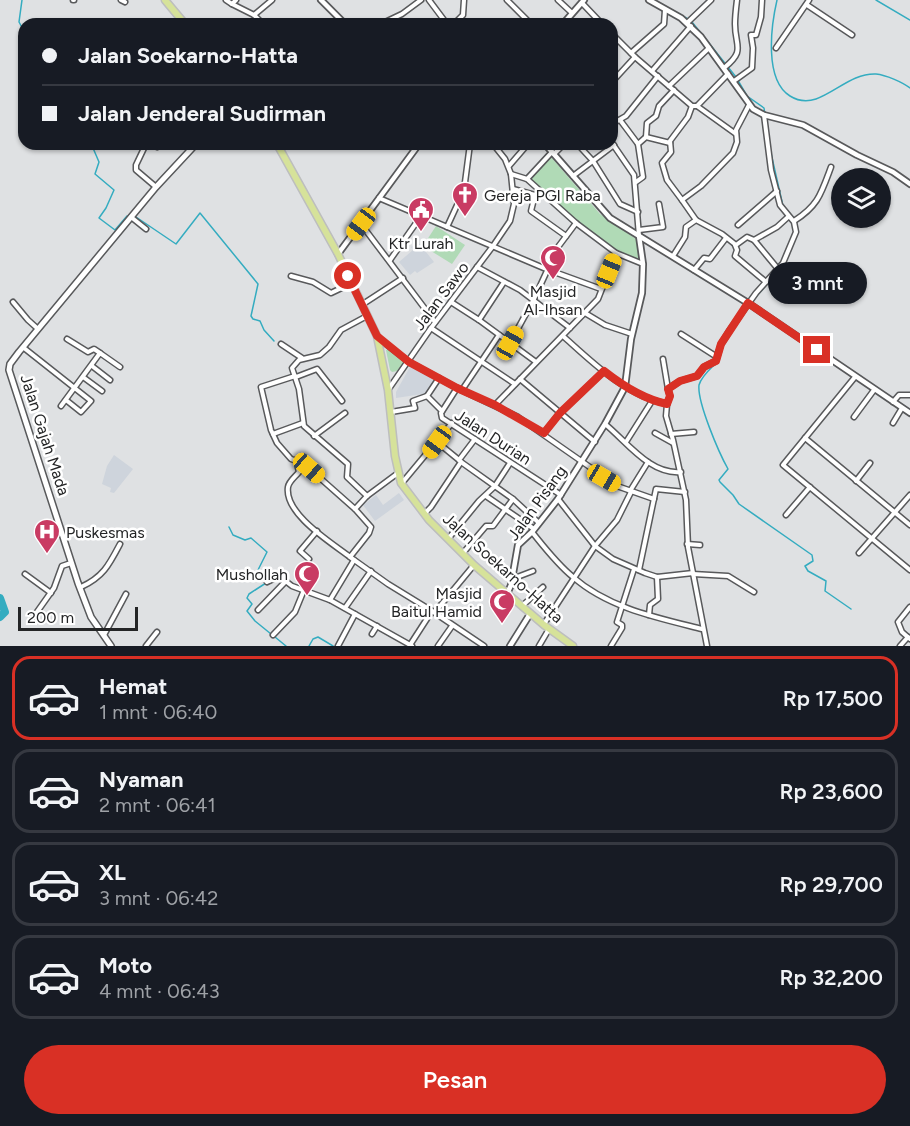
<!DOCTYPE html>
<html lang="id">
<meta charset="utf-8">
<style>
:root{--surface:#171b24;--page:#20242c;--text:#f1f3f6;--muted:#9ea1a6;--line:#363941;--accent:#d93025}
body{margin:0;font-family:Figtree,sans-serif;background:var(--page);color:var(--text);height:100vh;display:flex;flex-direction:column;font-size:22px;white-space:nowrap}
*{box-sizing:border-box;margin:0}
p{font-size:20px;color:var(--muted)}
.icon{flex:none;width:33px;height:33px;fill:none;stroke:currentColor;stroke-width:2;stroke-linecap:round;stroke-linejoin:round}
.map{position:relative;height:646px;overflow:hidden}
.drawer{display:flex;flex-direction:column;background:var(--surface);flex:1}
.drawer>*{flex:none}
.hud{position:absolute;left:18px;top:18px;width:600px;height:132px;border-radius:18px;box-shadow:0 2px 4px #0004;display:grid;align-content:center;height:132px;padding:0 24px;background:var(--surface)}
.fabs{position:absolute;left:831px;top:168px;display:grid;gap:12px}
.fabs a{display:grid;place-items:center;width:60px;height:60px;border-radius:50%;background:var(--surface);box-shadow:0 2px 4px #0004;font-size:30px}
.scale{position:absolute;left:18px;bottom:15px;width:120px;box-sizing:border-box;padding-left:6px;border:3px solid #242526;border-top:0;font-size:16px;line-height:21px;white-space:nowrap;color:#242526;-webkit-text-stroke:4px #fff;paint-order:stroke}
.end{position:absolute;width:27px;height:27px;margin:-14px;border:8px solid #d93025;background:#fff;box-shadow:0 0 0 3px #fff}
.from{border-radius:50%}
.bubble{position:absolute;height:42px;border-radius:21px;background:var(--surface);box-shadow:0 2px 4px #0004;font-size:20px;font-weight:600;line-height:42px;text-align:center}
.car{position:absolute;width:18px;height:36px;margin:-18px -9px;border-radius:8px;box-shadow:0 0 4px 2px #0007;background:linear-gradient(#f5c518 24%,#345 0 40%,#f5c518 0 76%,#345 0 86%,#f5c518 0)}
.hud b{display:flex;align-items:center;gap:21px;height:57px;font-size:22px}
.hud b+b{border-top:2px solid var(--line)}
.hud i{width:15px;height:15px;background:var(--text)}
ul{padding:10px 0 0;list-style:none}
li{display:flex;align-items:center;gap:18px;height:84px;margin:0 12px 9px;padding:0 12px;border:3px solid var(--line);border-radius:18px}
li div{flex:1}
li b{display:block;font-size:22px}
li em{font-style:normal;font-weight:600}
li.current{border-color:var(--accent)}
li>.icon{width:54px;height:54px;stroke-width:1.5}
.button{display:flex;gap:12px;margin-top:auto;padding:12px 24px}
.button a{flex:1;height:69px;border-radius:36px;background:var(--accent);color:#fff;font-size:24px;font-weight:600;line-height:69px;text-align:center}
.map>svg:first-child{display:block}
.built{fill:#ced4dc}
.green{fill:#b0dab6}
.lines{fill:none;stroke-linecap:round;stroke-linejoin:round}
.stream{stroke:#34acc0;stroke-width:1.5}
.river{stroke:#34acc0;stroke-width:8}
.minor-casing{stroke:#58595b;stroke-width:7}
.tertiary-casing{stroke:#58595b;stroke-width:8}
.secondary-casing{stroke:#58595b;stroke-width:8}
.trunk-casing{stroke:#bdbebe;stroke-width:9}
.minor{stroke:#fff;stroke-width:4}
.tertiary{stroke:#fff;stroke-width:4.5}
.secondary{stroke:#fff;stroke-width:5}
.trunk{stroke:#d6e29a;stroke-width:6}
.route{stroke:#d93025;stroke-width:8}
.labels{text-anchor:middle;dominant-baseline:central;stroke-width:5;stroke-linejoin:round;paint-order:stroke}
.poi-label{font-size:16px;fill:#242526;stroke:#fff;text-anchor:start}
.street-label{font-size:16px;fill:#242526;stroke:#fff}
</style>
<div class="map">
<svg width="910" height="646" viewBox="0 0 910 646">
<rect width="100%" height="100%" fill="#dfe1e3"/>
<g class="built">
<path d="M418,242L434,262L417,273L415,271L410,275L399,262L413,250L411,247Z"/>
<path d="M411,365L436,380L429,393L396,398V392Z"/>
<path d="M114,455L133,469L114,493L110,492L111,488L102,484L107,466Z"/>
<path d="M399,493L404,500L375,521L363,505L376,495L383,505Z"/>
</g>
<g class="green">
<path d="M551,157L600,214L636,239L640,260L615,250L574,220L529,179Z"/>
<path d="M436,226L465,245L452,264L423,246Z"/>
<path d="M389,349L404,362L397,371L392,372L390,370L386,350Z"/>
</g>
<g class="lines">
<g class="stream">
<path d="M22,0L19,22L24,31"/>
<path d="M777,0C771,26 764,80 790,96C798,101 807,102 816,99C836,92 853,73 876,74C886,75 902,82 910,88"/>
<path d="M876,0L910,20"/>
<path d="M668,8L688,19"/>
<path d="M692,22L736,77L747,96L764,108L765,115"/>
<path d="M94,144L93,148L99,162L95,174L114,190L106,208L99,218L115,230L127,216L129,218"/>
<path d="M770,149L783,206"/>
<path d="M135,219L136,217L176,244L200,213L258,284L251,316L253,319L260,321L264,330L274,341"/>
<path d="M795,221L797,231"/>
<path d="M786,261L791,249"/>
<path d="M753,300L783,266"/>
<path d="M722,348L748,307"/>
<path d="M716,363C710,369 701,377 699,385C697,402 719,453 728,469L719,480L720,482L733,495L739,504L812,555L813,561L805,566L808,571L826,581L825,591L851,609"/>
<path d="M229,527L233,535L245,540L251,538L267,552L257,572L266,583L249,594L247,598L252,604L247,611L255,621L271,634"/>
<path d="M275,637L286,646"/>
<path d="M309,646L313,639L318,637L333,646"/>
</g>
<path class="river" d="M0,598L5,612L0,617"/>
<defs>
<g id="minor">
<path d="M73,0H74"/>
<path d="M121,0L125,2"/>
<path d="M226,0L232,4L236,0"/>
<path d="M429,0L447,24"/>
<path d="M507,0L531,24"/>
<path d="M558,0L572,13"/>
<path d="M582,3L602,24"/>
<path d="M232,4L254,15L263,24"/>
<path d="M807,5L852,35"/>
<path d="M254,15L272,0"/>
<path d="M687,23L711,0"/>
<path d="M381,24L402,14L421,0"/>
<path d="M454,24L463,15L464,0"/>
<path d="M612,34L635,57L692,106H697L736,134"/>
<path d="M776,48L809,0"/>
<path d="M631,53L664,24L665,10"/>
<path d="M724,68C746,50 735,47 735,24C735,17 736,8 737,0"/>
<path d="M652,71L691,26"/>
<path d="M734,81L752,68L753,48L751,35H756L761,17L762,0"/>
<path d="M612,82L635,57"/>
<path d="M669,86L709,48"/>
<path d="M697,106L728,74"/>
<path d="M620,120L638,144"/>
<path d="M612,124L626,116L658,76"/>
<path d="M646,137L647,123L656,116L659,106L674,90"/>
<path d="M612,143L634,175L639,236"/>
<path d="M146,144L136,165V170L156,187"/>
<path d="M152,144L157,147"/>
<path d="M581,148L593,161L620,204L638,212"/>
<path d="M554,154L564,144"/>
<path d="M509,166L528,144"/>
<path d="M511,174L527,179L576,223L616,253"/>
<path d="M573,176L614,145"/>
<path d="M527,179L552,152"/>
<path d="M636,182L643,177L638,144L646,137L670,143"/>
<path d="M513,189L535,195L531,211L566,236"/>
<path d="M379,198L546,269L601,289"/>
<path d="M682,200L667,180L662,163L671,152L670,141L688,117L692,106"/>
<path d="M131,217L146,229"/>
<path d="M696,220L682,200L701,186L733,153L737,142L736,130L749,105"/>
<path d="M794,221C818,206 821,194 831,167"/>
<path d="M361,224L435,322"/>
<path d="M738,225L777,191"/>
<path d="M447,227L464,190L470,144"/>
<path d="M639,230L663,227L659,204"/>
<path d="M754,240L778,269"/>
<path d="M735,245L737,250L735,256L766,282"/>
<path d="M673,256L685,237L686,227L696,220L722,234L736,245L747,237L754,240L777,227L788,217"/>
<path d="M390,260L421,216"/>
<path d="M477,267L520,290L570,328"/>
<path d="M694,270L704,258L710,259L726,238"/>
<path d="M291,276L313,282L331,293L352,283"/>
<path d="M13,302L28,320L38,329"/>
<path d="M451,302L479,320L536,362"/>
<path d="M363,304L403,278"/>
<path d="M585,313L605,325L632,334"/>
<path d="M367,316L341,330L329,347L320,355L299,360L292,368L299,389L304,426L348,464L347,477L367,496"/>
<path d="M479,320L504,282"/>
<path d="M431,328L515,384"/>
<path d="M681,334L717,357"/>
<path d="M563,336C592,362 626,396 667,404"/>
<path d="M377,337L409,362L457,388L518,417L617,486L654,499"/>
<path d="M67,339L88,352L94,349L100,353"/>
<path d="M510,343L534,299L558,247L576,223"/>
<path d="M281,344L302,358"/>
<path d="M24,348L91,401L81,412L66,400"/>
<path d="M663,359L668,389"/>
<path d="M92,366L110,380"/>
<path d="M295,376L261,387L271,430L277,443L291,459L303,463L355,509"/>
<path d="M83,377L102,391"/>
<path d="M296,377L317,369L342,401"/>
<path d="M855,377L783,465L910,570"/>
<path d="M439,378L427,396L442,411"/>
<path d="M520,379L595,442"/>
<path d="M457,388L441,413L442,418L561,495"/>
<path d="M388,390L431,328L493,246L510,221L514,204L511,174L505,159L493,144"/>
<path d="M462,390L499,335"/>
<path d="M893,402L899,395H910"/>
<path d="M495,405L598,299L616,253L643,264"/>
<path d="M61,406L100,353L120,367"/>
<path d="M391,412L415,408L413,401L427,396"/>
<path d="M854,417L874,390"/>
<path d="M893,423L902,408"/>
<path d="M605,424C627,442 650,475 681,472"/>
<path d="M544,433L560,413L604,371"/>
<path d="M655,433L673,443"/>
<path d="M273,434L303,423"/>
<path d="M671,434L694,432"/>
<path d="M314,436L345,413"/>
<path d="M805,438L910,525"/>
<path d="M437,442L459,460"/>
<path d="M626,442L652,401"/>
<path d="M296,460L299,472C295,477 289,481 288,487C284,514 332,543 350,557L369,533L371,527L355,509L367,496L398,473"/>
<path d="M461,462L513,499L539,523"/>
<path d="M856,481L870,463"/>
<path d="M402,483L452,423"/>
<path d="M630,491L648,462"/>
<path d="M486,496L534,529"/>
<path d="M558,499L595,546L613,559L645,573L657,577L693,573"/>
<path d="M425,513L431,507L461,462L459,460L475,439"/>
<path d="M786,515L810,487"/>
<path d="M532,532C545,548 557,564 573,577C608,608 658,618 702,629"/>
<path d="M448,539L479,501L495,486L510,463"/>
<path d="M687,544L700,545"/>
<path d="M463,553L486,526H493L513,499"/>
<path d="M859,553L910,495"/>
<path d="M350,557L388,584L432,611L484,646"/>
<path d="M309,559L300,551L317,531"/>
<path d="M639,570L656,489L685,492"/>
<path d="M25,574L51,593"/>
<path d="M693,574L728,576L754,592"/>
<path d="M512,579L533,571"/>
<path d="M267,582L279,576L292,586L330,600L412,646"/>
<path d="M81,587C103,577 109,565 120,544"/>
<path d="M330,600L354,560"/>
<path d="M522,606L543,587"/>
<path d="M910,607L898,622L902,632L910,639"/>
<path d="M345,608L371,571"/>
<path d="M258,610L286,581"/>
<path d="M435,612L474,565"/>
<path d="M649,615L650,605L658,599L657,577"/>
<path d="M32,619L54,588L62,566L71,563"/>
<path d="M544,624L595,546L617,520L631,492"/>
<path d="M372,634L377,626"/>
<path d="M104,635L126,594"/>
<path d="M273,635L295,612L304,590"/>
<path d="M410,645L432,611"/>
<path d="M146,646L157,632"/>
<path d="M338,646L355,614"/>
<path d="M438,646L452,626"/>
<path d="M539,646L549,629"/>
<path d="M611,646L622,628V625L617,622L634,569"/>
<path d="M707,646L688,547L686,500L673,440L666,416L667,404L670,396L668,389L680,381L697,376L704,367L716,361L721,344L729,331L756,293L783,263L796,232L794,222L780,205L771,170L764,115"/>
<path d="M900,646L908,637"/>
</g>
<g id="tertiary">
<path d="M321,0L345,24"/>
<path d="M649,0L681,18L701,37L753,109L764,115L803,125L857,155L893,172L910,184"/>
<path d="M563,24L584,0"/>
<path d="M545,144L610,218L748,303L910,413"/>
<path d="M338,254L419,144"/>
<path d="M507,594L511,585L518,545L532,532L558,499L605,424L625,387L631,339L642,293L643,264L639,236"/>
<path d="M510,646L530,614"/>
</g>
<path id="secondary" d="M111,646L91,617L78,583L9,370L10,364L19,352L156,187L196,144"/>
<g id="trunk">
<path d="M165,0L185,24"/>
<path d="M277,144L338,254L377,336L388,390L395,456L401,483L429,520L474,565L544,625L573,646"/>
</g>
</defs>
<use href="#minor" class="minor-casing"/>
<use href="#tertiary" class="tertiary-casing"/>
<use href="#secondary" class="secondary-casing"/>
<use href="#trunk" class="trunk-casing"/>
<use href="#minor" class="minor"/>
<use href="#tertiary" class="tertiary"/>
<use href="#secondary" class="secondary"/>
<use href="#trunk" class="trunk"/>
</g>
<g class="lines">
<path class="route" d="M348,276L377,336L409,362L457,388L495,405L544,433L560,413L604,371C623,386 643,399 667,404L670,396L668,389L680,381L697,376L704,367L716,361L721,344L748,303L817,350"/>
</g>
<defs>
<symbol id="church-pin" viewBox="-11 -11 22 30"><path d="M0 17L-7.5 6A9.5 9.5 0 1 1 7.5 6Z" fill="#c93b63" stroke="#fff"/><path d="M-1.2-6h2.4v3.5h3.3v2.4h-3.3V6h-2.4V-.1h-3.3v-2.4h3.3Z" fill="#fff"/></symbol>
<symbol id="civic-pin" viewBox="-11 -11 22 30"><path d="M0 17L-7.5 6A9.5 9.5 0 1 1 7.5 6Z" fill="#c93b63" stroke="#fff"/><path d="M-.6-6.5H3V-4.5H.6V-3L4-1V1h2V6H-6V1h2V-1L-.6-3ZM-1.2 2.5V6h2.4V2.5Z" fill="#fff"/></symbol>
<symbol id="mosque-pin" viewBox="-11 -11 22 30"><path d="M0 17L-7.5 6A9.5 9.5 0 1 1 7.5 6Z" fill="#c93b63" stroke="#fff"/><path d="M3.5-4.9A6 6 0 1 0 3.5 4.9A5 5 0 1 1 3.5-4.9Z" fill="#fff"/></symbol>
<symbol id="hospital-pin" viewBox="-11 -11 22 30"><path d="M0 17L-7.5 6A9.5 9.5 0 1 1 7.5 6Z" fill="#c93b63" stroke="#fff"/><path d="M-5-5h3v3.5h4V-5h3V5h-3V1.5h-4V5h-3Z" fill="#fff"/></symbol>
</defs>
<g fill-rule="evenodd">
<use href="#church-pin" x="450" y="180" width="30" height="40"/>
<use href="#civic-pin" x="406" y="195" width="30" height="40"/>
<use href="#mosque-pin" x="538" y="243" width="30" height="40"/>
<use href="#hospital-pin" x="32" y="517" width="30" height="40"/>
<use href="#mosque-pin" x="292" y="559" width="30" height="40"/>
<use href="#mosque-pin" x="487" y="587" width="30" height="40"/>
</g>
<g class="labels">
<g class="poi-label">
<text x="484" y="195">Gereja PGI Raba</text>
<text x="421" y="243" text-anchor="middle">Ktr Lurah</text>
<text x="553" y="291" text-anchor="middle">Masjid<tspan x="553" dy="18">Al-Ihsan</tspan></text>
<text x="66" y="532">Puskesmas</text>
<text x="288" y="574" text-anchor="end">Mushollah</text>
<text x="482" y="593" text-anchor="end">Masjid<tspan x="482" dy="18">Baitul Hamid</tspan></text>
</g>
<g class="street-label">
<text transform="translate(441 296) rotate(-53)">Jalan Sawo</text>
<text transform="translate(45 435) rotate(72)">Jalan Gajah Mada</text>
<text transform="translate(493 437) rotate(33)">Jalan Durian</text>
<text transform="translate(537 503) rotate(-54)">Jalan Pisang</text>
<text transform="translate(503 568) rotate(42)">Jalan Soekarno-Hatta</text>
</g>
</g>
</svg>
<div class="fabs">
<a><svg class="icon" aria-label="layers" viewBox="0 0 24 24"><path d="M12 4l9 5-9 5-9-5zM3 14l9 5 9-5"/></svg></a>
</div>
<div class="scale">200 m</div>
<i class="end from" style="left:348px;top:276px"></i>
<i class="end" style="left:817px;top:350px"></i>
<div class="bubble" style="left:768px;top:262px;width:99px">3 mnt</div>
<i class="car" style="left:361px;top:224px;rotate:217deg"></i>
<i class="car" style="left:609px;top:271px;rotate:22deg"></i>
<i class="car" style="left:510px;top:343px;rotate:29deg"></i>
<i class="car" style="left:437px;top:442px;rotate:216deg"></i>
<i class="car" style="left:309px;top:468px;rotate:131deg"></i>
<i class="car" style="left:604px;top:478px;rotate:120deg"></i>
<div class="hud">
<b><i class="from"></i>Jalan Soekarno-Hatta</b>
<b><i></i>Jalan Jenderal Sudirman</b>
</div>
</div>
<section class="drawer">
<ul>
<li class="current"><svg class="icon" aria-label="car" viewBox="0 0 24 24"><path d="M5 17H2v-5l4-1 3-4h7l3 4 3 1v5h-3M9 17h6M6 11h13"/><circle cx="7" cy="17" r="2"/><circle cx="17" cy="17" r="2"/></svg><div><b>Hemat</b><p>1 mnt · 06:40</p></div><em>Rp 17,500</em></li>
<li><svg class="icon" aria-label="car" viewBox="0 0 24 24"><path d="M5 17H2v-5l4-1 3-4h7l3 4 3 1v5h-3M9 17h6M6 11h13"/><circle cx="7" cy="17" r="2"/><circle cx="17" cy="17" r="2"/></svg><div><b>Nyaman</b><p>2 mnt · 06:41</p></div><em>Rp 23,600</em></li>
<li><svg class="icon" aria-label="car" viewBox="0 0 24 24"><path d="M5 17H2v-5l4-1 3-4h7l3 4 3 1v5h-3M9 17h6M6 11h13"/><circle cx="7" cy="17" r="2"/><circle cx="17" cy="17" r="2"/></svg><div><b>XL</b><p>3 mnt · 06:42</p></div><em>Rp 29,700</em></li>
<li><svg class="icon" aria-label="car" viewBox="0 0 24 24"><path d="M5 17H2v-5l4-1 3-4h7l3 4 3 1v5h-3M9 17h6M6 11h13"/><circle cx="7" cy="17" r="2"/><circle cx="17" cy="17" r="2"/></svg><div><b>Moto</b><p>4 mnt · 06:43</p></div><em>Rp 32,200</em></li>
</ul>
<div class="button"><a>Pesan</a></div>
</section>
